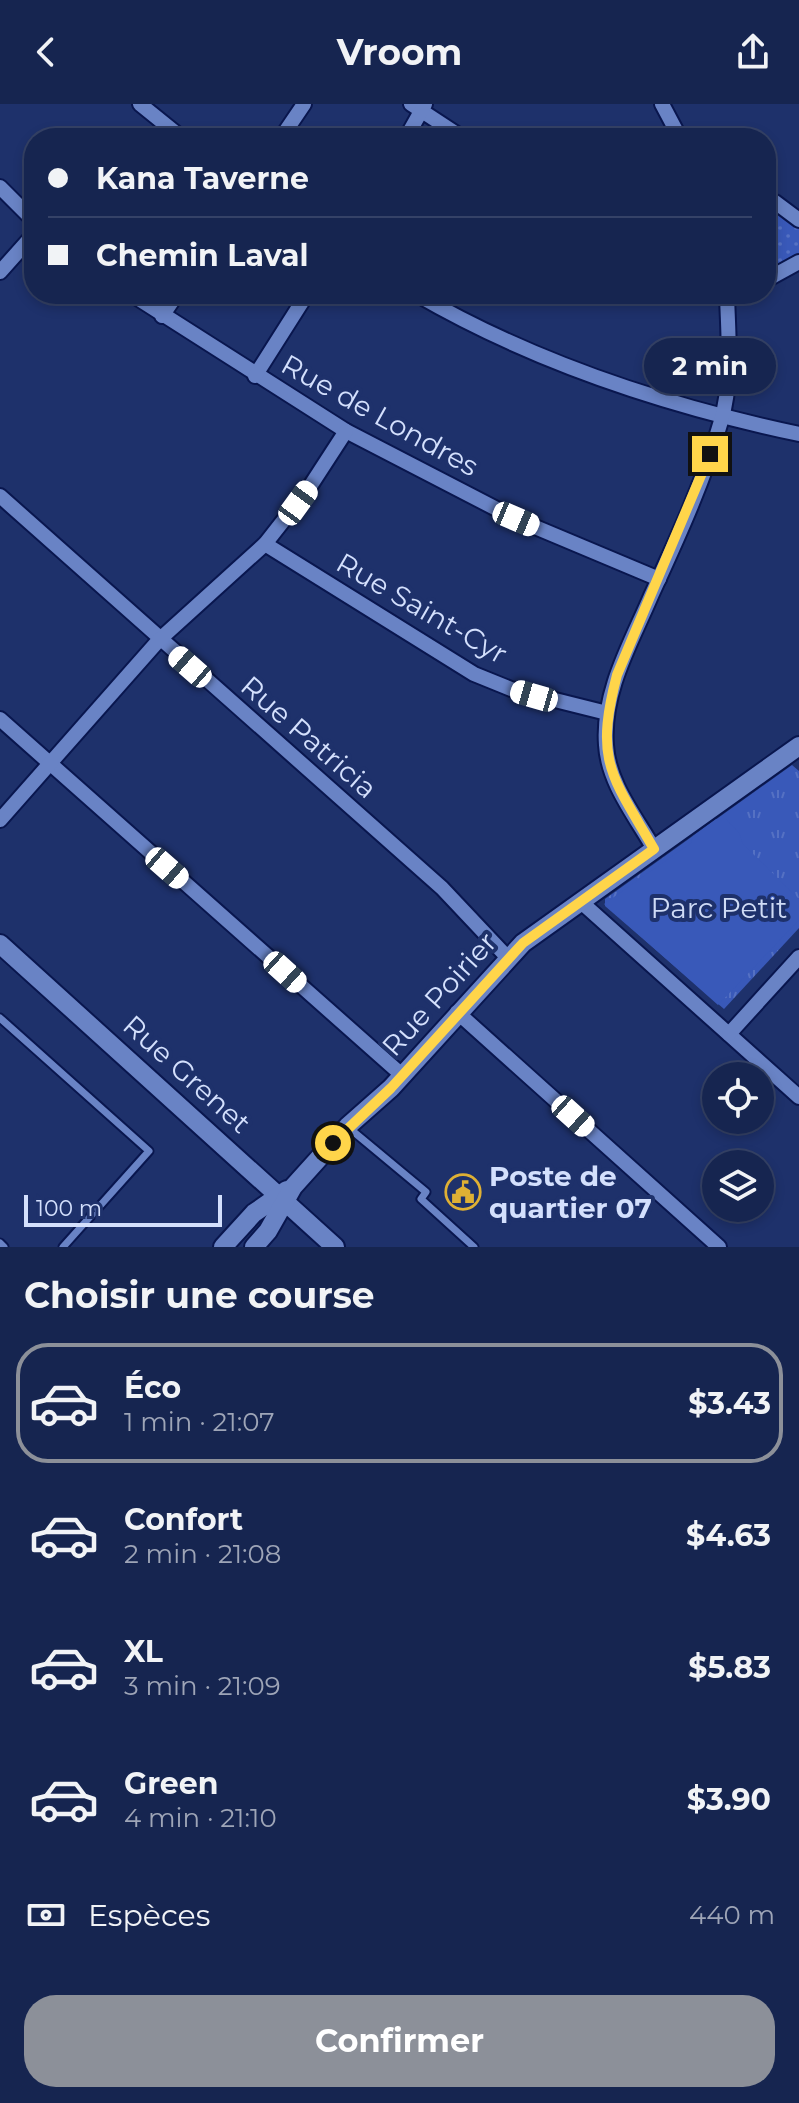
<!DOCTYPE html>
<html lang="fr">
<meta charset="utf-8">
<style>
:root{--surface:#162550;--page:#23315a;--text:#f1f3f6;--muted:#9ea5b7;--line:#354267;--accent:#8c9099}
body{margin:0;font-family:Montserrat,sans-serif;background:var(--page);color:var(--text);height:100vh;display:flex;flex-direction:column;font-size:30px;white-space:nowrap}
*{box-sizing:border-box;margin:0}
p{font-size:26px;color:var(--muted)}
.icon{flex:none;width:44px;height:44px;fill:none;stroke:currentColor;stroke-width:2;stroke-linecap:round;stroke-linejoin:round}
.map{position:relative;height:1143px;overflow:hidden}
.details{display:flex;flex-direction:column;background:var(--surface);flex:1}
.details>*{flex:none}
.hud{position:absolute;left:24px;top:24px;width:752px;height:176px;border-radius:32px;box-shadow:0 4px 12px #0003,0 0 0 2px var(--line);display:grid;align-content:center;height:176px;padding:0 24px;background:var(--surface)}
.fabs{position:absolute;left:702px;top:958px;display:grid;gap:16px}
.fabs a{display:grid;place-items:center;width:72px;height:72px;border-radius:50%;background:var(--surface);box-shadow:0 4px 12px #0003,0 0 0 2px var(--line);font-size:40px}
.scale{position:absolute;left:24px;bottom:20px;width:198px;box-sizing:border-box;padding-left:8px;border:4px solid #d4e0fd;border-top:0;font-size:22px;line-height:28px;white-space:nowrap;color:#d4e0fd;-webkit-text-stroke:6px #1e316b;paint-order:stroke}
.end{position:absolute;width:36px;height:36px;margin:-18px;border:10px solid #ffd54a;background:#111;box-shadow:0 0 0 4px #111}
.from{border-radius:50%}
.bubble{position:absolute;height:56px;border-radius:28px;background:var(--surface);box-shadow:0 4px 12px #0003,0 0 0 2px var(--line);font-size:26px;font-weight:700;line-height:56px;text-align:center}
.car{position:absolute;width:24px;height:48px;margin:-24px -12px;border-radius:10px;box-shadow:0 0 6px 2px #0007;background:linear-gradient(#fff 24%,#345 0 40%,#fff 0 76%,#345 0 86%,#fff 0)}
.hud b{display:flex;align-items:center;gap:28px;height:76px;font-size:30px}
.hud b+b{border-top:2px solid var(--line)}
.hud i{width:20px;height:20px;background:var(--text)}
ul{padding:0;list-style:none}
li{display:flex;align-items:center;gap:24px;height:120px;margin:0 16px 12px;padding:0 8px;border:4px solid transparent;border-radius:32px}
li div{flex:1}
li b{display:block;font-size:30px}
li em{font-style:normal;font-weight:700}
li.selected{border-color:var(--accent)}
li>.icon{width:72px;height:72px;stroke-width:1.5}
h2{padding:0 24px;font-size:36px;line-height:96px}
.pay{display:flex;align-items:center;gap:20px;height:88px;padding:0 24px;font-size:30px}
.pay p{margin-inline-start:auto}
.button{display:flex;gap:16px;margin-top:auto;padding:16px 24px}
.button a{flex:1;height:92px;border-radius:32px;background:var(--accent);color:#fff;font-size:32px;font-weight:700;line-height:92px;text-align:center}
header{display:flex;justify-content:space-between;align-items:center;height:104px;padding:0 24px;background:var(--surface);font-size:36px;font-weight:700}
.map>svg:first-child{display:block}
.grass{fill:url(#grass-dots)}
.park{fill:url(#park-tufts)}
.pitch{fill:#3959b9}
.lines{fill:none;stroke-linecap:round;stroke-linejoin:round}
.service-casing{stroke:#09164e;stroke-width:11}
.minor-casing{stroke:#09164e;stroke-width:18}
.tertiary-casing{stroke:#09164e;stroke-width:22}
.service{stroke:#6983c5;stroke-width:7}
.minor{stroke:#6983c5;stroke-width:14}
.tertiary{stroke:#6983c5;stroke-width:18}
.route{stroke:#ffd54a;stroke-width:10}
.labels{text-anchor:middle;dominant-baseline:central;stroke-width:8;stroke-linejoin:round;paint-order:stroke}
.street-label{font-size:28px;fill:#d4e0fd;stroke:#1e316b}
.park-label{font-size:28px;fill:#cfdbf5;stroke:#1e316b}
.poi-label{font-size:28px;font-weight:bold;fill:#d4e0fd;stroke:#1e316b;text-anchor:start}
</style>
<header><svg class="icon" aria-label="back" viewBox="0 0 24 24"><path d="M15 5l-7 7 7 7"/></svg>Vroom<svg class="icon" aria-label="share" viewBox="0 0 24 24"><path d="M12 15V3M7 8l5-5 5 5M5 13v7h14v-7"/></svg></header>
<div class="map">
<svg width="799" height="1143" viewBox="0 0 799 1143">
<defs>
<pattern id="grass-dots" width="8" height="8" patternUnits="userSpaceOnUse" patternTransform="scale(2)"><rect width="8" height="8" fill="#3959b9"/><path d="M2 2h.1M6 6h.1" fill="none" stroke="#5571c3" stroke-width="1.8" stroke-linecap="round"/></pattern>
<pattern id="park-tufts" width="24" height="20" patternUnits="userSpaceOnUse" patternTransform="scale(2)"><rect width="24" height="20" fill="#3959b9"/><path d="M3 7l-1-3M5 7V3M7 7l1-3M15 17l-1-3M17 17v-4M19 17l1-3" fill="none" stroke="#5571c3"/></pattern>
</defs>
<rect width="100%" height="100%" fill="#1e316b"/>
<path class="grass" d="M766,99L799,116V158L766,176Z"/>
<path class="park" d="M792,661L799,667V824L724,905L605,802V795Z"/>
<path class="pitch" d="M716,715H726L739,729L743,740L799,795V816L718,901L604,800L691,739L693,732Z"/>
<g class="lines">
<defs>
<g id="service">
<path d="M0,914L149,1047L63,1143"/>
<path d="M349,1024L426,1088L421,1095L474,1143"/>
<path d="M0,1139L4,1143"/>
</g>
<g id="minor">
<path d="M140,0L182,34"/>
<path d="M411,0L463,34"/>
<path d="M662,0L680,34"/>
<path d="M281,34L304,0"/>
<path d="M406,34L425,0"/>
<path d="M0,83L34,117"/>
<path d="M766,99L775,98L799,116"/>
<path d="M0,168L34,130"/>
<path d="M766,176L799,158"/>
<path d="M131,190L346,327L516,415L659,475"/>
<path d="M416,190C533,258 667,302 799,330"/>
<path d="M162,212L177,190"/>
<path d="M255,272L307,190"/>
<path d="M0,392L442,784L508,854"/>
<path d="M265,440L474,570L511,585L607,609"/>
<path d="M0,615L403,972"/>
<path d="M0,716L159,536L265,440L309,384L346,327"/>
<path d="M654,745C636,713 608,679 606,641C602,588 631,539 651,492C677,435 704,377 721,317C733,277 728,231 727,190"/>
<path d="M580,797L799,993"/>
<path d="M457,908L719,1143"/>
<path d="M729,930L799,853"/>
</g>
<g id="tertiary">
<path d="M0,840L335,1143"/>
<path d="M223,1143L254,1109L287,1086"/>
<path d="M254,1143L268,1127L293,1083L348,1022L391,984L523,839L799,642"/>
</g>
</defs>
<use href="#service" class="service-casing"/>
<use href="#minor" class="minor-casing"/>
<use href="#tertiary" class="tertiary-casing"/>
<use href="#service" class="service"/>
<use href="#minor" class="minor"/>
<use href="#tertiary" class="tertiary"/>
</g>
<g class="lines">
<path class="route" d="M333,1039L391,984L523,839L654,745C612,672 594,658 617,571L710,350"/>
</g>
<defs>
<symbol id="civic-ring" viewBox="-11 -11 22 22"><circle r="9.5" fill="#1e316b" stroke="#dfb034" stroke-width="1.5"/><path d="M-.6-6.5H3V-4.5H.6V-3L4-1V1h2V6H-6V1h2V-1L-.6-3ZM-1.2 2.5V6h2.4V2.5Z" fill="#dfb034"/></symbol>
</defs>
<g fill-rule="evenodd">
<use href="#civic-ring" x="443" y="1068" width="40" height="40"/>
</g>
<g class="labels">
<g class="street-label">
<text transform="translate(380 311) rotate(29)">Rue de Londres</text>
<text transform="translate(422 504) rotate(30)">Rue Saint-Cyr</text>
<text transform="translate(309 633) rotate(41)">Rue Patricia</text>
<text transform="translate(439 890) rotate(-48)">Rue Poirier</text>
<text transform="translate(187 970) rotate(42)">Rue Grenet</text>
</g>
<g class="park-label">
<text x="719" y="804">Parc Petit</text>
</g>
<g class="poi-label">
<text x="489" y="1072">Poste de<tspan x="489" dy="32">quartier 07</tspan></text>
</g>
</g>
</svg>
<div class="fabs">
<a><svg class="icon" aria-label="locate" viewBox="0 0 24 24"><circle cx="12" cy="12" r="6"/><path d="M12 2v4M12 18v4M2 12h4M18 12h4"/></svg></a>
<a><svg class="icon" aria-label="layers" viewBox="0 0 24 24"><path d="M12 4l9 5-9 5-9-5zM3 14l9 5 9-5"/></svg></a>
</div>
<div class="scale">100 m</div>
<i class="end from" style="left:333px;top:1039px"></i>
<i class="end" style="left:710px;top:350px"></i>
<div class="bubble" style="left:644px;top:234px;width:132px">2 min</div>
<i class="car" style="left:298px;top:399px;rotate:36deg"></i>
<i class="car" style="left:516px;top:415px;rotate:113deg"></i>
<i class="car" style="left:190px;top:563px;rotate:311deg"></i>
<i class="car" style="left:534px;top:592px;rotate:286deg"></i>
<i class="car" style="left:167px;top:764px;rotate:131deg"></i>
<i class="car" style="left:285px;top:868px;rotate:132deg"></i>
<i class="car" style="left:573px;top:1012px;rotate:132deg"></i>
<div class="hud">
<b><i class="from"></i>Kana Taverne</b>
<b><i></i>Chemin Laval</b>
</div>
</div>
<section class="details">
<h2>Choisir une course</h2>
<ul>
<li class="selected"><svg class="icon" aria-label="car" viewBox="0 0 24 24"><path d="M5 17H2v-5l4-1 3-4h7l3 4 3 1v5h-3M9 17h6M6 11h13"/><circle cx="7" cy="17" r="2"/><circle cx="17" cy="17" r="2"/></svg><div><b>Éco</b><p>1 min · 21:07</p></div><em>$3.43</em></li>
<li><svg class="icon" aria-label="car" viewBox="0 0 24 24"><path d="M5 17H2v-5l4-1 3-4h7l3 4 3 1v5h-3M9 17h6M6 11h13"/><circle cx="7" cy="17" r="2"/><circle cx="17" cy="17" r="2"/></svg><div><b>Confort</b><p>2 min · 21:08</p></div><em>$4.63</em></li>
<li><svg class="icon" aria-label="car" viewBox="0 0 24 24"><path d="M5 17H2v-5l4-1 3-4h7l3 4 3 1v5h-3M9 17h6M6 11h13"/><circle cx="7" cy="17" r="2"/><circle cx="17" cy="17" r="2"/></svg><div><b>XL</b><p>3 min · 21:09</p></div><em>$5.83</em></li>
<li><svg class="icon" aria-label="car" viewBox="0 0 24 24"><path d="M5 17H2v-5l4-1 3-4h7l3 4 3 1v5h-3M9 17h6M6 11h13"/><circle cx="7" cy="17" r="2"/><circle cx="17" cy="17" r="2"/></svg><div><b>Green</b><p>4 min · 21:10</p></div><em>$3.90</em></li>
</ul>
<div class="pay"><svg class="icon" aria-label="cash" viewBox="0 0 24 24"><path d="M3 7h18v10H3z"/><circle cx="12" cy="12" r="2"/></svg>Espèces<p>440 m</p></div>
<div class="button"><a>Confirmer</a></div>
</section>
